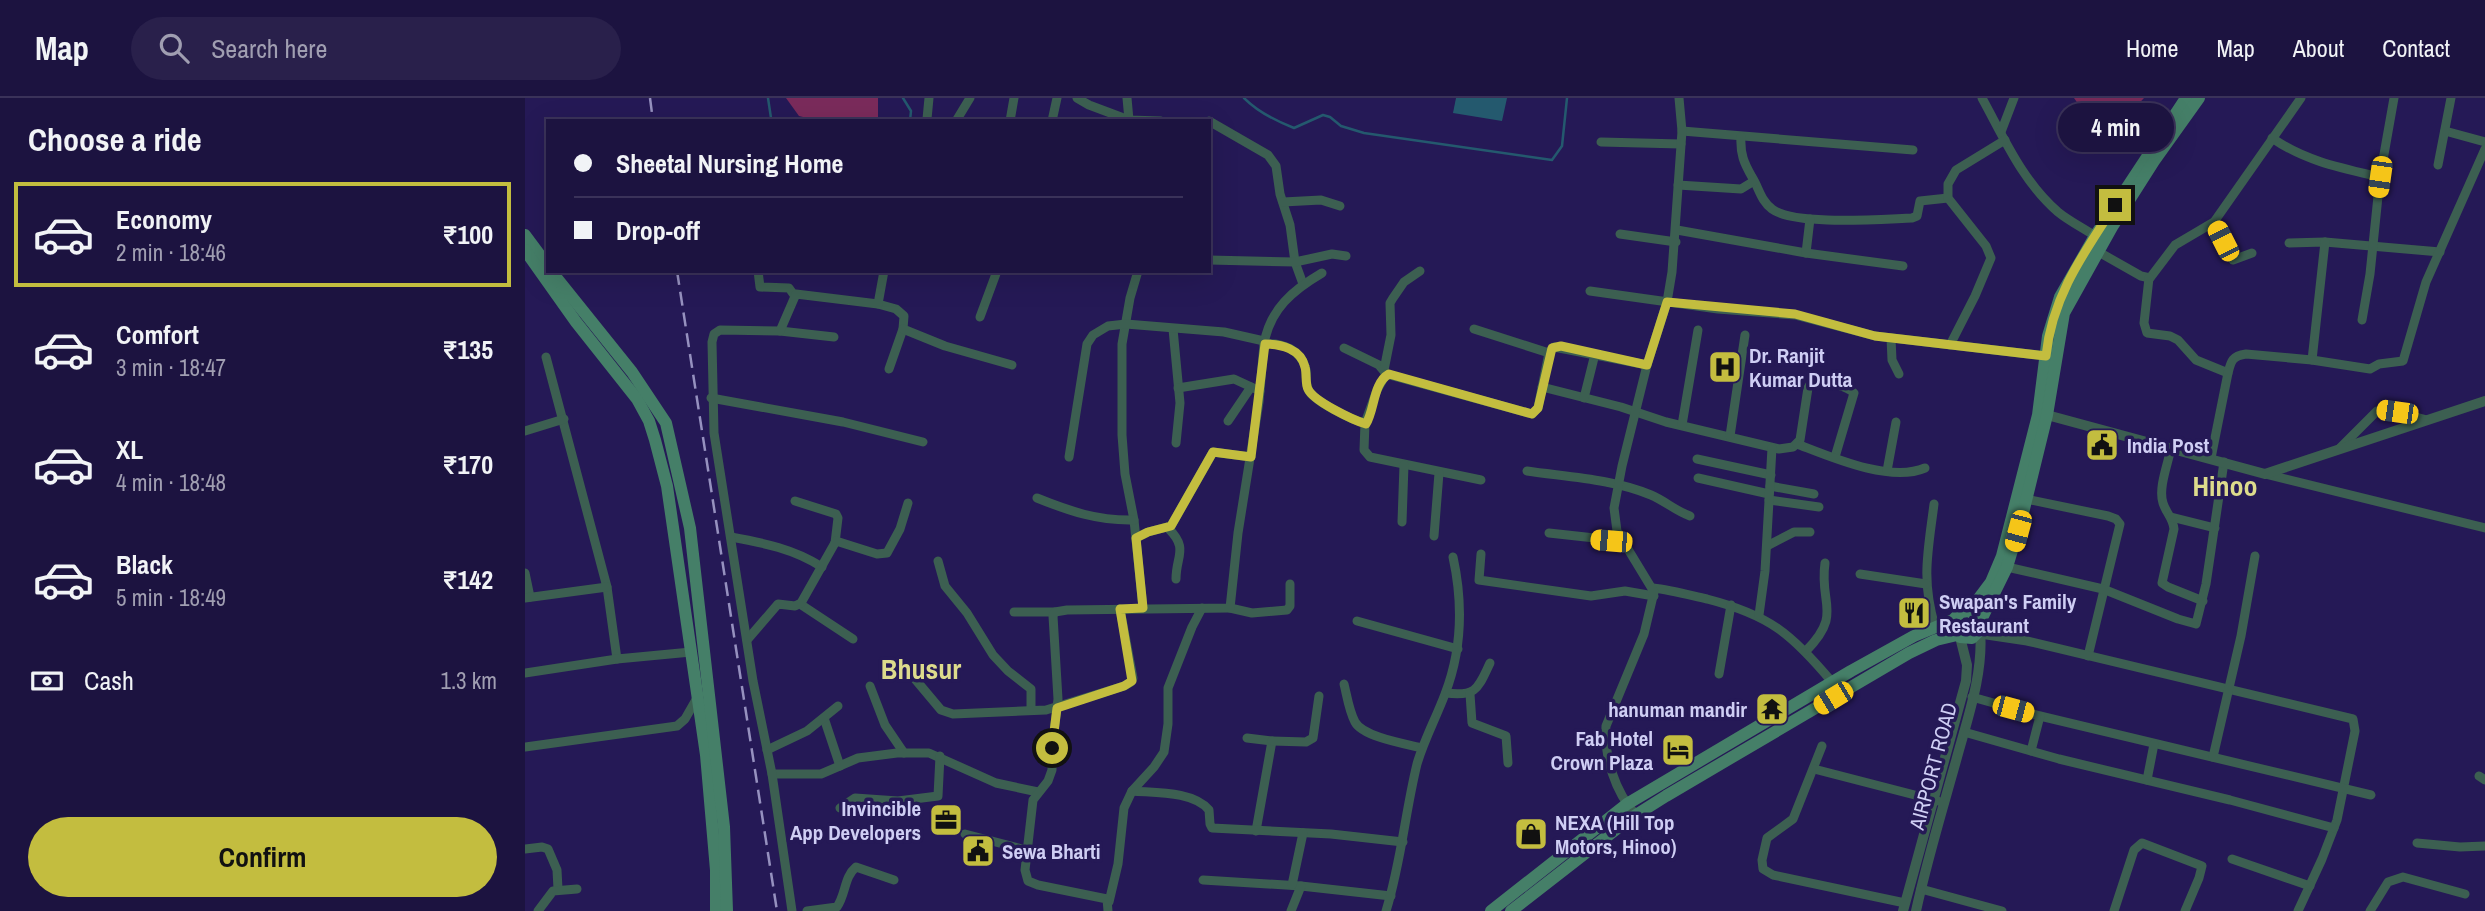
<!DOCTYPE html>
<meta charset="utf-8">
<style>
:root{--surface:#1c1340;--page:#29204b;--text:#f1f3f6;--muted:#a09eb1;--line:#3a3259;--accent:#c3bd3f}
body{margin:0;font-family:"Archivo Narrow",sans-serif;background:var(--page);color:var(--text);height:100vh;display:flex;flex-direction:column;font-size:26px;white-space:nowrap}
*{box-sizing:border-box;margin:0}
p{font-size:23px;color:var(--muted)}
.icon{flex:none;width:38px;height:38px;fill:none;stroke:currentColor;stroke-width:2;stroke-linecap:round;stroke-linejoin:round}
.map{position:relative;flex:1;overflow:hidden}
.panel{display:flex;flex-direction:column;background:var(--surface);width:525px}
.panel>*{flex:none}
.top-card{position:absolute;left:21px;top:21px;width:665px;height:154px;border-radius:0px;box-shadow:0 7px 28px #0002,0 0 0 2px var(--line);display:grid;align-content:center;height:154px;padding:0 28px;background:var(--surface)}
.end{position:absolute;width:32px;height:32px;margin:-16px;border:9px solid #c3bd3f;background:#111;box-shadow:0 0 0 4px #111}
.from{border-radius:50%}
.bubble{position:absolute;height:49px;border-radius:24px;background:var(--surface);box-shadow:0 7px 28px #0002,0 0 0 2px var(--line);font-size:23px;font-weight:700;line-height:49px;text-align:center}
.car{position:absolute;width:21px;height:42px;margin:-21px -10px;border-radius:9px;box-shadow:0 0 5px 2px #0007;background:linear-gradient(#f5c518 24%,#345 0 40%,#f5c518 0 76%,#345 0 86%,#f5c518 0)}
.top-card b{display:flex;align-items:center;gap:24px;height:66px;font-size:26px}
.top-card b+b{border-top:2px solid var(--line)}
.top-card i{width:18px;height:18px;background:var(--text)}
ul{padding:0;list-style:none}
li{display:flex;align-items:center;gap:21px;height:105px;margin:0 14px 10px;padding:0 14px;border:4px solid transparent;border-radius:0px}
li div{flex:1}
li b{display:block;font-size:26px}
li em{font-style:normal;font-weight:700}
li.active{border-color:var(--accent)}
li>.icon{width:63px;height:63px;stroke-width:1.5}
h2{padding:0 28px;font-size:32px;line-height:84px}
.pay{display:flex;align-items:center;gap:18px;height:77px;padding:0 28px;font-size:26px}
.pay p{margin-inline-start:auto}
.button{display:flex;gap:14px;margin-top:auto;padding:14px 28px}
.button a{flex:1;height:80px;border-radius:42px;background:var(--accent);color:#111;font-size:28px;font-weight:700;line-height:80px;text-align:center}
header{display:flex;align-items:center;gap:42px;box-sizing:border-box;height:98px;padding:0 35px;background:var(--surface);border-bottom:2px solid var(--line)}
header strong{font-size:33px}
nav{display:flex;gap:38px;margin-inline-start:auto;font-size:24px}
.search{width:490px;height:63px;background:var(--page);display:flex;align-items:center;gap:18px;box-sizing:border-box;padding:0 24px;border-radius:38px;color:var(--muted);font-size:26px}
main{display:flex;flex:1;min-height:0}
.map>svg:first-child{display:block}
.green{fill:#7a2b5b}
.water{fill:#24596e}
.lines{fill:none;stroke-linecap:round;stroke-linejoin:round}
.stream{stroke:#24596e;stroke-width:2.5}
.minor{stroke:#3c5f51;stroke-width:9}
.tertiary{stroke:#3c5f51;stroke-width:10}
.secondary{stroke:#457f68;stroke-width:12}
.rail{stroke:#9691bf;stroke-width:2.5;stroke-dasharray:14 7;stroke-linecap:butt}
.route{stroke:#c3bd3f;stroke-width:9}
.labels{text-anchor:middle;dominant-baseline:central;stroke-width:7;stroke-linejoin:round;paint-order:stroke}
.poi-label{font-size:21px;font-weight:bold;fill:#cfcef4;stroke:#251956;text-anchor:start}
.street-label{font-size:21px;fill:#cfcef4;stroke:#251956}
.district-label{font-size:28px;font-weight:bold;fill:#dddb8c;stroke:#251956}
</style>
<header>
<strong>Map</strong>
<div class="search"><svg class="icon" aria-label="search" viewBox="0 0 24 24"><circle cx="10" cy="10" r="6"/><path d="M15 15l6 6"/></svg>Search here</div>
<nav><a>Home</a><a>Map</a><a>About</a><a>Contact</a></nav>
</header>
<main>
<section class="panel">
<h2>Choose a ride</h2>
<ul>
<li class="active"><svg class="icon" aria-label="car" viewBox="0 0 24 24"><path d="M5 17H2v-5l4-1 3-4h7l3 4 3 1v5h-3M9 17h6M6 11h13"/><circle cx="7" cy="17" r="2"/><circle cx="17" cy="17" r="2"/></svg><div><b>Economy</b><p>2 min · 18:46</p></div><em>₹100</em></li>
<li><svg class="icon" aria-label="car" viewBox="0 0 24 24"><path d="M5 17H2v-5l4-1 3-4h7l3 4 3 1v5h-3M9 17h6M6 11h13"/><circle cx="7" cy="17" r="2"/><circle cx="17" cy="17" r="2"/></svg><div><b>Comfort</b><p>3 min · 18:47</p></div><em>₹135</em></li>
<li><svg class="icon" aria-label="car" viewBox="0 0 24 24"><path d="M5 17H2v-5l4-1 3-4h7l3 4 3 1v5h-3M9 17h6M6 11h13"/><circle cx="7" cy="17" r="2"/><circle cx="17" cy="17" r="2"/></svg><div><b>XL</b><p>4 min · 18:48</p></div><em>₹170</em></li>
<li><svg class="icon" aria-label="car" viewBox="0 0 24 24"><path d="M5 17H2v-5l4-1 3-4h7l3 4 3 1v5h-3M9 17h6M6 11h13"/><circle cx="7" cy="17" r="2"/><circle cx="17" cy="17" r="2"/></svg><div><b>Black</b><p>5 min · 18:49</p></div><em>₹142</em></li>
</ul>
<div class="pay"><svg class="icon" aria-label="cash" viewBox="0 0 24 24"><path d="M3 7h18v10H3z"/><circle cx="12" cy="12" r="2"/></svg>Cash<p>1.3 km</p></div>
<div class="button"><a>Confirm</a></div>
</section>
<div class="map">
<svg width="1960" height="813" viewBox="0 0 1960 813">
<rect width="100%" height="100%" fill="#251956"/>
<g class="green">
<path d="M261,0H353V23H294L274,18Z"/>
<path d="M1549,0H1619L1602,18L1590,13L1583,26L1563,20Z"/>
</g>
<path class="water" d="M931,0H982L977,23L928,15Z"/>
<g class="lines">
<g class="stream">
<path d="M243,0L246,20L249,23"/>
<path d="M378,0L386,13L385,23"/>
<path d="M719,0C733,14 751,23 769,30L798,17L805,19L816,28L839,35L1027,62L1037,48L1042,0"/>
</g>
<g class="minor">
<path d="M552,0L564,7L604,22"/>
<path d="M602,0L604,22L636,23"/>
<path d="M1457,0C1479,40 1498,84 1533,114C1544,123 1558,130 1570,138"/>
<path d="M402,21L404,0"/>
<path d="M431,23L445,0"/>
<path d="M485,23L489,0"/>
<path d="M527,23L532,0"/>
<path d="M684,23L743,57L751,68L755,96L765,127L770,164L778,186"/>
<path d="M1157,33L1388,52"/>
<path d="M1920,33L1960,44"/>
<path d="M1476,34L1489,0"/>
<path d="M1216,39C1215,56 1219,65 1227,79C1234,90 1236,103 1247,111C1268,128 1357,121 1387,120L1392,118L1395,103L1423,100"/>
<path d="M1747,40C1780,63 1816,70 1855,79"/>
<path d="M1076,44L1156,46"/>
<path d="M1913,67L1926,0"/>
<path d="M1153,87L1216,91L1229,83"/>
<path d="M758,104L796,102L815,108"/>
<path d="M1689,124L1708,162L1727,155"/>
<path d="M1152,132L1281,155L1378,168"/>
<path d="M1095,136L1151,144"/>
<path d="M1764,145L1800,144L1915,154"/>
<path d="M1572,153L1616,178L1625,180L1650,147L1689,124L1776,0"/>
<path d="M1281,155L1285,121"/>
<path d="M684,162L770,164L807,156L821,158"/>
<path d="M233,173L235,189L264,190L269,197"/>
<path d="M613,173L605,200L597,246V337L600,376L609,422L618,510"/>
<path d="M1624,180L1619,225L1622,235L1645,238L1653,242L1671,262L1703,275"/>
<path d="M1065,193L1193,211L1270,217L1350,238L1521,258"/>
<path d="M353,206L371,211L379,218L378,231L364,271"/>
<path d="M455,219L472,173"/>
<path d="M1837,222L1845,176L1855,79L1869,0"/>
<path d="M378,231L420,248L487,267"/>
<path d="M648,231L655,305L651,345"/>
<path d="M949,231L1024,255"/>
<path d="M255,233L309,239"/>
<path d="M1366,240L1367,262L1374,276"/>
<path d="M739,246C745,211 768,192 797,175"/>
<path d="M1425,247L1450,198L1466,160L1461,148L1423,100V86L1431,72L1480,42"/>
<path d="M819,250L854,267L859,273"/>
<path d="M21,259L82,489L92,561"/>
<path d="M1787,262L1800,144"/>
<path d="M859,272L866,237L865,205L868,200L879,184L895,173"/>
<path d="M1017,289L1096,309L1141,324L1254,351L1268,349L1275,342L1283,290L1287,283C1300,285 1319,286 1329,295L1310,359"/>
<path d="M653,290L709,281L735,293"/>
<path d="M186,300L318,324L398,344"/>
<path d="M1059,300L1070,256"/>
<path d="M703,323L726,289"/>
<path d="M840,325L839,352L845,359L956,382"/>
<path d="M1157,327L1173,232"/>
<path d="M0,333L39,321"/>
<path d="M1205,338L1220,237"/>
<path d="M1272,346C1306,359 1365,385 1400,370"/>
<path d="M1646,350C1643,366 1633,390 1638,405C1641,415 1648,420 1649,431L1637,485L1643,489L1678,503"/>
<path d="M1814,351L1852,313L1872,314L1902,322"/>
<path d="M544,359L562,246L568,237L583,228L601,226L699,234L739,243"/>
<path d="M1686,360L1703,275C1706,263 1707,258 1721,256L1787,262L1845,271L1854,266L1878,263L1901,184L1960,51"/>
<path d="M1172,361L1246,377"/>
<path d="M1002,373C1043,379 1088,381 1126,397C1140,403 1151,413 1165,418"/>
<path d="M1362,373L1371,324"/>
<path d="M1740,376L1960,430"/>
<path d="M1173,380L1244,396"/>
<path d="M1245,388L1289,396"/>
<path d="M512,400C544,413 573,423 609,422"/>
<path d="M1501,401L1583,418L1591,421L1595,426L1563,558"/>
<path d="M1244,402L1294,409"/>
<path d="M270,403L311,416L313,420L310,445"/>
<path d="M1409,406C1403,454 1396,481 1410,529"/>
<path d="M1646,419L1690,430"/>
<path d="M877,424L879,367"/>
<path d="M643,430C664,451 651,457 651,481"/>
<path d="M1024,435L1097,443"/>
<path d="M909,438L914,375"/>
<path d="M206,439C239,445 269,451 297,469"/>
<path d="M611,440L623,434L646,428L688,354L726,359"/>
<path d="M1242,448L1269,434H1285"/>
<path d="M956,456L954,482L1066,498L1100,493L1129,498"/>
<path d="M413,463L420,488L442,515L468,557L483,573L506,591V612"/>
<path d="M1482,469L1578,491L1653,521L1671,526L1681,486L1699,364"/>
<path d="M0,475L5,499"/>
<path d="M1335,476L1401,486"/>
<path d="M1128,490C1146,492 1164,497 1182,501C1244,517 1266,535 1307,584"/>
<path d="M0,500L82,489"/>
<path d="M275,506L328,541"/>
<path d="M705,510L727,515L762,512L765,508V486"/>
<path d="M489,514H530"/>
<path d="M1234,517L1240,473L1247,350"/>
<path d="M832,523L933,551"/>
<path d="M1455,536L1502,543L1828,621L1830,633L1812,722L1797,761L1773,813"/>
<path d="M222,542L253,506L270,508L276,505L311,443L352,456L362,455L375,431L383,405"/>
<path d="M1281,553C1318,515 1294,507 1300,465"/>
<path d="M0,575L92,561L166,554"/>
<path d="M1194,576L1206,507"/>
<path d="M390,581L416,612L428,616L521,612L599,588L606,584L608,580L595,511"/>
<path d="M819,586C822,598 824,613 830,624C838,639 881,646 897,650"/>
<path d="M345,588L360,627L379,655"/>
<path d="M921,595C952,599 953,590 965,565"/>
<path d="M945,596L947,625L981,638L983,665"/>
<path d="M1447,599L1515,618L1846,697"/>
<path d="M299,620L315,668"/>
<path d="M1439,634L1534,661L1705,702L1809,730"/>
<path d="M722,640L747,643L731,733"/>
<path d="M747,643L781,644L788,640L794,598"/>
<path d="M1297,648L1268,721L1242,740L1237,762L1238,771L1248,777L1380,805"/>
<path d="M0,649L152,628L160,621L172,600"/>
<path d="M242,652L282,633L313,608"/>
<path d="M1506,653L1515,618"/>
<path d="M1688,659L1716,538L1730,458"/>
<path d="M1289,671L1413,703"/>
<path d="M247,676H296L333,660L372,655H404L471,685L513,694"/>
<path d="M1954,678L1960,682"/>
<path d="M1622,682L1629,646"/>
<path d="M607,693C630,695 668,693 684,712L685,726L687,730L806,736L878,744"/>
<path d="M315,710L330,700L373,703L413,698L415,658"/>
<path d="M1111,717C1090,694 1079,659 1081,628L1119,536L1129,494L1092,433L1089,410L1097,368L1122,267L1142,204L1147,174L1157,33L1154,0"/>
<path d="M440,736L501,752"/>
<path d="M1892,745L1935,749L1960,748"/>
<path d="M0,751L17,749L23,751L32,772L33,791"/>
<path d="M1707,761L1785,788"/>
<path d="M678,782L776,788L866,798"/>
<path d="M767,787L778,735"/>
<path d="M1396,791L1477,813"/>
<path d="M584,804L593,766L599,710L607,693L629,669L639,654L643,626V590L667,529L677,510"/>
<path d="M13,813L28,793L52,791"/>
<path d="M267,813L247,676L228,583L189,335L187,244L189,236L195,232L255,233L271,196L353,206L359,173"/>
<path d="M282,813L312,809C321,796 319,779 331,769L369,782"/>
<path d="M583,813L582,801L513,787L503,783L500,772L508,702L523,683L527,672V650L533,601L528,518L530,514L542,512L705,510L713,435L734,304L739,246C757,244 777,252 781,272C782,279 780,287 784,293C791,304 828,323 840,325L852,292L861,276L1007,316L1013,310L1024,255L1029,249L1122,267"/>
<path d="M766,813L776,788"/>
<path d="M861,813C876,765 880,715 892,666C899,642 911,620 920,596C937,552 938,505 928,459"/>
<path d="M1589,813L1609,752L1617,745L1677,768L1674,780L1660,813"/>
<path d="M1845,813L1863,784L1878,779L1940,796"/>
</g>
<g class="tertiary">
<path d="M1522,317L1740,376L1960,303"/>
<path d="M1378,813L1441,583L1442,567L1435,539"/>
<path d="M1391,813C1402,762 1417,713 1431,663C1442,622 1459,575 1455,532"/>
</g>
<g class="secondary">
<path d="M0,137L23,168"/>
<path d="M0,152L51,224L112,301L124,323L130,342L142,388L181,657L191,772V813"/>
<path d="M26,173L107,274L141,325L165,430L199,729L202,813"/>
<path d="M1439,513L1451,504L1466,484L1477,458L1513,317L1523,238L1535,199L1570,138L1661,0"/>
<path d="M1455,524L1482,469L1497,419L1522,317L1539,215L1587,129L1629,63L1674,0"/>
<path d="M966,813L1102,706L1326,573L1389,538L1428,522L1436,514L1443,513L1451,517L1455,524V532L1447,540L1435,539L1428,530V522"/>
<path d="M986,813L1103,722L1141,698L1384,555L1411,542L1432,537"/>
</g>
<g class="rail">
<path d="M125,0L128,23"/>
<path d="M152,173L252,813"/>
</g>
</g>
<g class="lines">
<path class="route" d="M527,650L532,610L599,588L607,583L595,511L618,510L611,440L623,434L646,428L688,354L726,359L740,246C756,246 776,251 780,269C782,276 780,285 783,291C788,303 828,322 841,326C850,311 848,285 864,276L1007,316L1013,310L1027,250L1036,248L1122,267L1142,204L1270,216L1350,238L1521,258C1527,199 1558,156 1590,107"/>
</g>
<defs>
<symbol id="hospital-square" viewBox="-11 -11 22 22"><rect x="-9" y="-9" width="18" height="18" rx="4" fill="#c3bd3f" stroke="#251956"/><path d="M-5-5h3v3.5h4V-5h3V5h-3V1.5h-4V5h-3Z" fill="#111"/></symbol>
<symbol id="civic-square" viewBox="-11 -11 22 22"><rect x="-9" y="-9" width="18" height="18" rx="4" fill="#c3bd3f" stroke="#251956"/><path d="M-.6-6.5H3V-4.5H.6V-3L4-1V1h2V6H-6V1h2V-1L-.6-3ZM-1.2 2.5V6h2.4V2.5Z" fill="#111"/></symbol>
<symbol id="restaurant-square" viewBox="-11 -11 22 22"><rect x="-9" y="-9" width="18" height="18" rx="4" fill="#c3bd3f" stroke="#251956"/><path d="M-5-6h1v4h1v-4h1v4h1v-4h1v5L-1.5 .5V6h-2V.5L-5-1ZM5-6V6H3V1.5H1.5Q1.5-4 5-6Z" fill="#111"/></symbol>
<symbol id="temple-square" viewBox="-11 -11 22 22"><rect x="-9" y="-9" width="18" height="18" rx="4" fill="#c3bd3f" stroke="#251956"/><path d="M0-6L5-2H3V0L6.5 2.5H4V6H1.5V3h-3V6H-4V2.5H-6.5L-3 0V-2H-5Z" fill="#111"/></symbol>
<symbol id="hotel-square" viewBox="-11 -11 22 22"><rect x="-9" y="-9" width="18" height="18" rx="4" fill="#c3bd3f" stroke="#251956"/><path d="M-6-4.5h1.5V1H6V5H4.5V3h-9V5H-6ZM-4 0a1.8 1.8 0 1 1 3.6 0ZM.5 0V-2.5h3Q6-2.5 6 0Z" fill="#111"/></symbol>
<symbol id="office-square" viewBox="-11 -11 22 22"><rect x="-9" y="-9" width="18" height="18" rx="4" fill="#c3bd3f" stroke="#251956"/><path d="M-6-3h4V-5.5h4V-3h4V5H-6ZM-1-4.5V-3h2v-1.5ZM-6 0V1H6V0Z" fill="#111"/></symbol>
<symbol id="shop-square" viewBox="-11 -11 22 22"><rect x="-9" y="-9" width="18" height="18" rx="4" fill="#c3bd3f" stroke="#251956"/><path d="M-5-2.5h2.3a2.7 3.5 0 0 1 5.4 0H5L5.5 6h-11ZM-1.5-2.5h3a1.5 2.3 0 0 0-3 0Z" fill="#111"/></symbol>
</defs>
<g fill-rule="evenodd">
<use href="#hospital-square" x="1181" y="250" width="38" height="38"/>
<use href="#civic-square" x="1558" y="328" width="38" height="38"/>
<use href="#restaurant-square" x="1370" y="496" width="38" height="38"/>
<use href="#temple-square" x="1228" y="592" width="38" height="38"/>
<use href="#hotel-square" x="1134" y="633" width="38" height="38"/>
<use href="#office-square" x="402" y="703" width="38" height="38"/>
<use href="#shop-square" x="987" y="717" width="38" height="38"/>
<use href="#civic-square" x="434" y="734" width="38" height="38"/>
</g>
<g class="labels">
<g class="poi-label">
<text x="1224" y="257">Dr. Ranjit<tspan x="1224" dy="24">Kumar Dutta</tspan></text>
<text x="1602" y="347">India Post</text>
<text x="1414" y="503">Swapan's Family<tspan x="1414" dy="24">Restaurant</tspan></text>
<text x="1222" y="611" text-anchor="end">hanuman mandir</text>
<text x="1128" y="640" text-anchor="end">Fab Hotel<tspan x="1128" dy="24">Crown Plaza</tspan></text>
<text x="396" y="710" text-anchor="end">Invincible<tspan x="396" dy="24">App Developers</tspan></text>
<text x="1030" y="724">NEXA (Hill Top<tspan x="1030" dy="24">Motors, Hinoo)</tspan></text>
<text x="477" y="753">Sewa Bharti</text>
</g>
<g class="street-label">
<text transform="translate(1408 668) rotate(-75)">AIRPORT ROAD</text>
</g>
<g class="district-label">
<text x="1700" y="388">Hinoo</text>
<text x="396" y="571">Bhusur</text>
</g>
</g>
</svg>
<i class="end from" style="left:527px;top:650px"></i>
<i class="end" style="left:1590px;top:107px"></i>
<div class="bubble" style="left:1533px;top:5px;width:116px">4 min</div>
<i class="car" style="left:1855px;top:79px;rotate:188deg"></i>
<i class="car" style="left:1698px;top:143px;rotate:333deg"></i>
<i class="car" style="left:1872px;top:314px;rotate:278deg"></i>
<i class="car" style="left:1493px;top:433px;rotate:195deg"></i>
<i class="car" style="left:1086px;top:443px;rotate:275deg"></i>
<i class="car" style="left:1308px;top:600px;rotate:239deg"></i>
<i class="car" style="left:1488px;top:611px;rotate:105deg"></i>
<div class="top-card">
<b><i class="from"></i>Sheetal Nursing Home</b>
<b><i></i>Drop-off</b>
</div>
</div>
</main>
